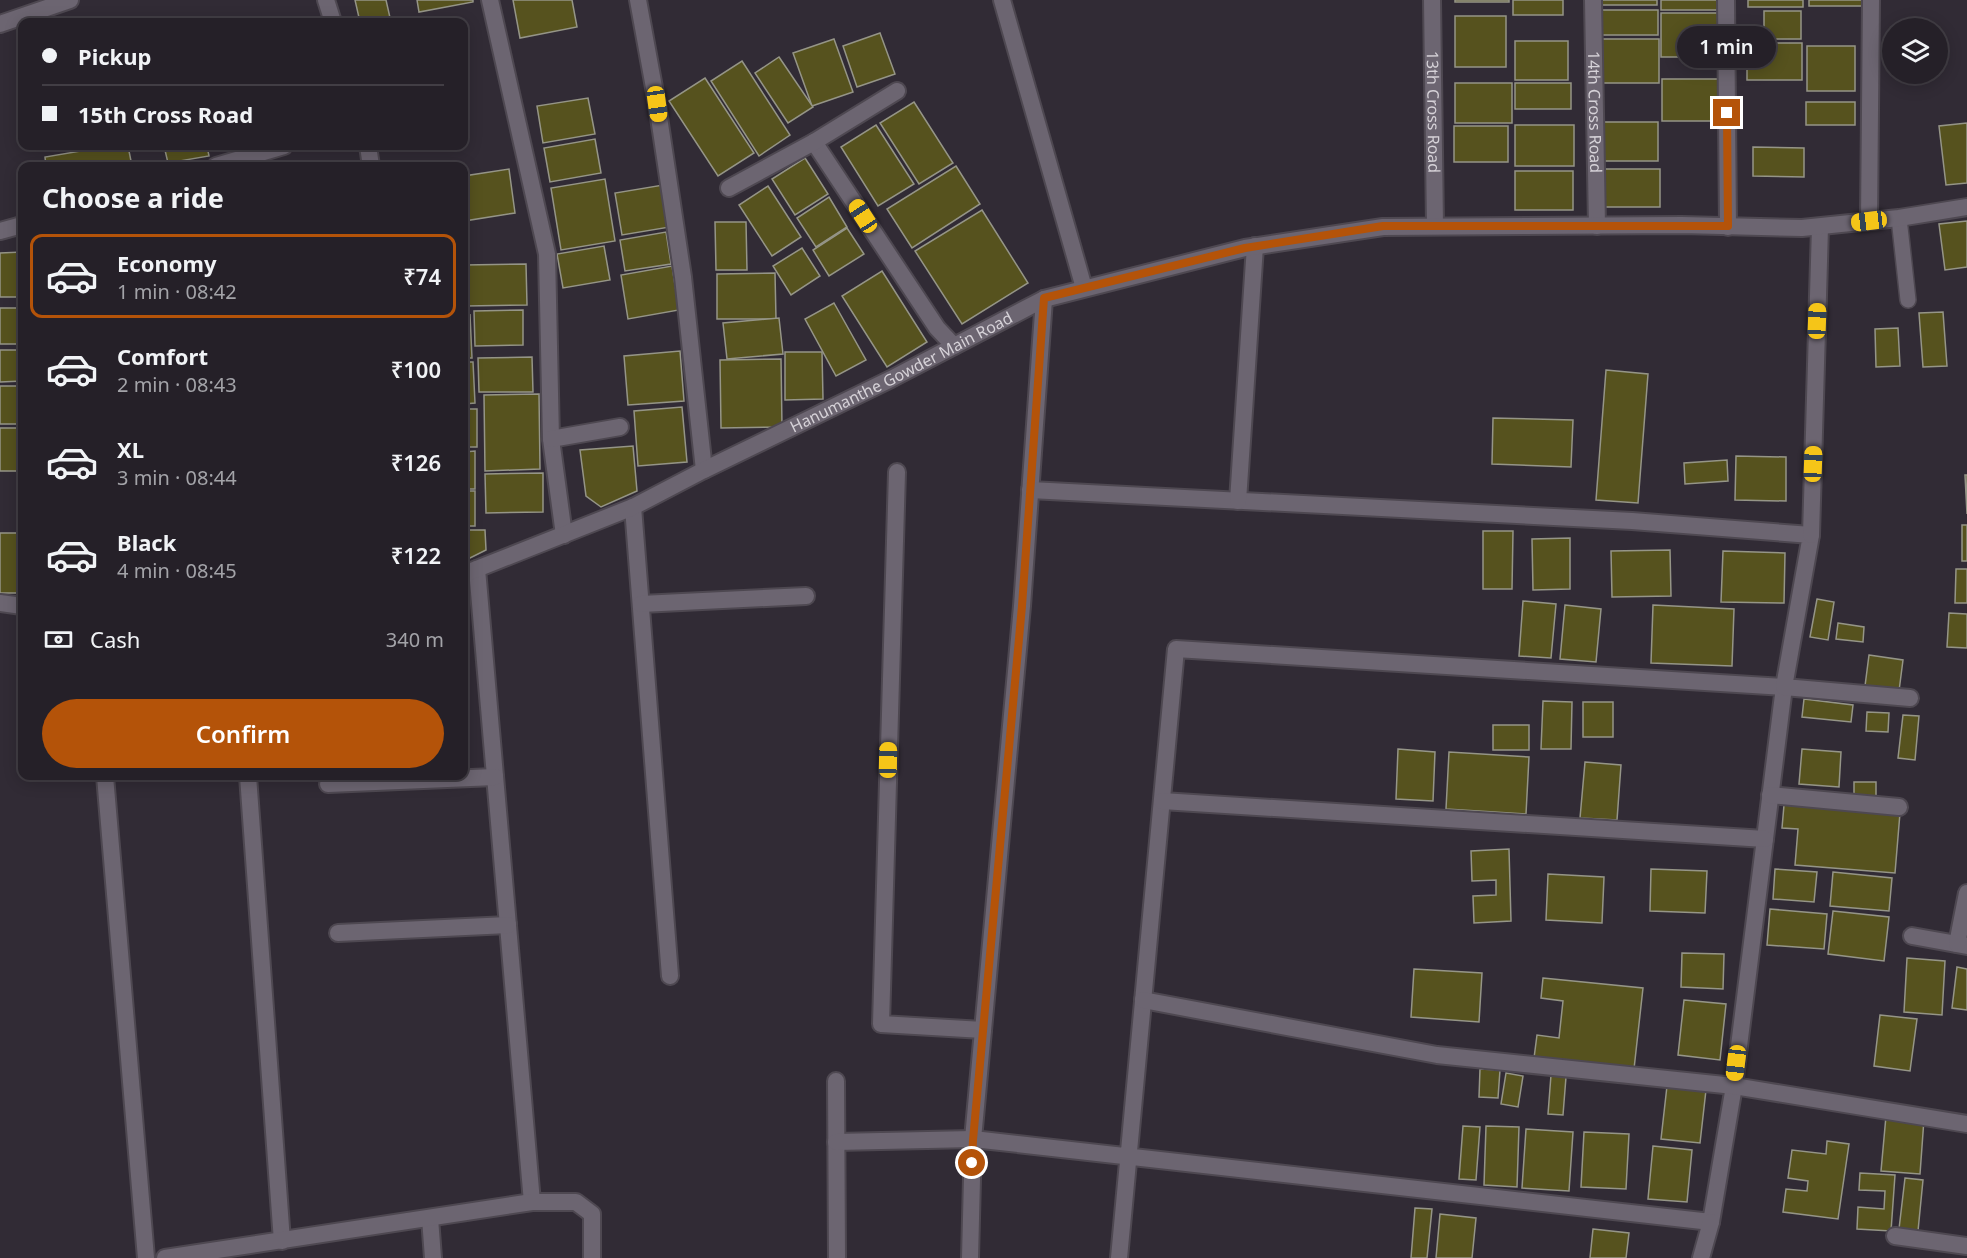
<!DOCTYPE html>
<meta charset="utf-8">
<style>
:root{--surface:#252028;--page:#312d34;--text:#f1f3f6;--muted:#a3a3a8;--line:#423e45;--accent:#b45309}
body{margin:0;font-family:"Noto Sans",sans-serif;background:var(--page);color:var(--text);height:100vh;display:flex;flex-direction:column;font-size:22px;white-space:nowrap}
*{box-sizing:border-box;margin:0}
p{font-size:20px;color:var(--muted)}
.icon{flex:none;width:33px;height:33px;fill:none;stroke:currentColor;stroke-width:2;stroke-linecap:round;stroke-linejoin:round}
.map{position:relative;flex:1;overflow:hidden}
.details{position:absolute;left:18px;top:162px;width:450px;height:618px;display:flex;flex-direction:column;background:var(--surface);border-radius:12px;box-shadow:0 3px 15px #0003,0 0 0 2px var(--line)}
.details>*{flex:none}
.banner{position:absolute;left:18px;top:18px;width:450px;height:132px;border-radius:12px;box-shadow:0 3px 15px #0003,0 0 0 2px var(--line);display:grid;align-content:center;height:132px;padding:0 24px;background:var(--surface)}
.fabs{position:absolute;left:1882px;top:18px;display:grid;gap:12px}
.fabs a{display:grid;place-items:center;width:66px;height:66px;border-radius:50%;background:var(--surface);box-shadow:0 3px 15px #0003,0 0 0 2px var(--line);font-size:30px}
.end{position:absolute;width:27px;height:27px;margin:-14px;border:8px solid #b45309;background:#fff;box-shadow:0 0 0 3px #fff}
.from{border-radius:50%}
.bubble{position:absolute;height:42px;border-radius:21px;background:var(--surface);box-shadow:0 3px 15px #0003,0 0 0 2px var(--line);font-size:20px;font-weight:600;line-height:42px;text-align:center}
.car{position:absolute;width:18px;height:36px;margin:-18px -9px;border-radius:8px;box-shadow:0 0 4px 2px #0007;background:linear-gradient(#f5c518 24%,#345 0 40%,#f5c518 0 76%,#345 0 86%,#f5c518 0)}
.banner b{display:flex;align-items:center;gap:21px;height:57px;font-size:22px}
.banner b+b{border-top:2px solid var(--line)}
.banner i{width:15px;height:15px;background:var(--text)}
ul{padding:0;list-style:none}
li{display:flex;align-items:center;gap:18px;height:84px;margin:0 12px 9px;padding:0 12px;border:3px solid transparent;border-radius:12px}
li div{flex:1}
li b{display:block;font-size:22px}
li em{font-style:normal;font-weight:600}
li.current{border-color:var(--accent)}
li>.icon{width:54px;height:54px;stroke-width:1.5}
h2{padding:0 24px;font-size:27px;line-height:72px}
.pay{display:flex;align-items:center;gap:15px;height:66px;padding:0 24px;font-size:22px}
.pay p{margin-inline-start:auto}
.cta{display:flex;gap:12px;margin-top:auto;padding:12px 24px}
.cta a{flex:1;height:69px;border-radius:36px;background:var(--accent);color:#fff;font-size:24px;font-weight:600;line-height:69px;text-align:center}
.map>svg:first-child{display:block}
.building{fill:#56521e;stroke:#959587;stroke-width:1.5}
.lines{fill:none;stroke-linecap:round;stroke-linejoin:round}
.service-casing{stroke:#4e4851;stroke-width:18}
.minor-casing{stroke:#4e4851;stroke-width:20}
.service{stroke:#6c6571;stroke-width:15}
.minor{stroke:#6c6571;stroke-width:16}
.route{stroke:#b45309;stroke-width:8}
.labels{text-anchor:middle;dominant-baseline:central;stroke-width:4.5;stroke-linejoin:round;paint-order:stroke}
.street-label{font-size:16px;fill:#d6d2d8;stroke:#181519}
</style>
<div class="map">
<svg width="1967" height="1258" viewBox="0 0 1967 1258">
<rect width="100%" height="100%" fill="#312b35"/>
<g class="building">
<path d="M355,0H386L391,22H360Z"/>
<path d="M417,0H473V2L419,12Z"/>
<path d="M513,0H572L577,27L520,38Z"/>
<rect x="1455" y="0" width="54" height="2"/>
<rect x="1513" y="0" width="50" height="15"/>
<rect x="1600" y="0" width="57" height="5"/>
<rect x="1661" y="0" width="62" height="10"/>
<rect x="1748" y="0" width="55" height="7"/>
<rect x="1809" y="0" width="53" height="6"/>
<rect x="1602" y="10" width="56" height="25"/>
<rect x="1764" y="11" width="37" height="28"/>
<rect x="1661" y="13" width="57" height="44"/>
<rect x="1455" y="16" width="51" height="51"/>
<path d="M880,33L895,74L857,87L843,46Z"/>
<path d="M834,39L853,92L812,106L793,53Z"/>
<rect x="1601" y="39" width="58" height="44"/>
<rect x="1515" y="41" width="53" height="39"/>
<rect x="1747" y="43" width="55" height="37"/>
<rect x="1807" y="46" width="48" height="45"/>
<path d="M779,57L813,107L788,123L755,73Z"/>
<path d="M742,61L790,135L759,156L711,81Z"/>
<path d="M705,78L754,153L718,176L669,101Z"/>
<rect x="1662" y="79" width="57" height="42"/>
<rect x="1455" y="83" width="57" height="40"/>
<rect x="1515" y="83" width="56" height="26"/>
<path d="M588,98L595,134L543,143L537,106Z"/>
<path d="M914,102L953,163L919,184L880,123Z"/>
<rect x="1806" y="102" width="49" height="23"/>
<rect x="1604" y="122" width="54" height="39"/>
<path d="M1967,123V183L1946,185L1939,126Z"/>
<path d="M876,125L914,184L878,206L841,147Z"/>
<rect x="1515" y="125" width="59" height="41"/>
<rect x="1454" y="126" width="54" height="36"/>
<path d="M595,139L601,173L550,182L544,148Z"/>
<path d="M110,146H128L132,166H46L45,157Z"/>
<path d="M164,146H207L209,156L168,163Z"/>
<path d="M1753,147L1804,148V177L1753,176Z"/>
<path d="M805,158L828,194L795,215L772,179Z"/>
<path d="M956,166L980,204L912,248L887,209Z"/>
<path d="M509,169L515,213L464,221V176Z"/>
<rect x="1604" y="169" width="56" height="38"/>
<rect x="1515" y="171" width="58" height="39"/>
<path d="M605,179L615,241L561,250L551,188Z"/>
<path d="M663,185L670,227L622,235L615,193Z"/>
<path d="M768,186L801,237L772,256L739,205Z"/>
<path d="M829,197L847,227L816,247L797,218Z"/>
<path d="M982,210L1028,283L962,324L915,251Z"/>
<path d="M1967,221V267L1945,270L1939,224Z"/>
<path d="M715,222H746L747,270H716Z"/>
<path d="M847,228L864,254L829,276L813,250Z"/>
<path d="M666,232L671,264L625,271L620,240Z"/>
<path d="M604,246L610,280L563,288L557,254Z"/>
<path d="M802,248L820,276L791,295L773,266Z"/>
<path d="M22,252V297H0V253Z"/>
<path d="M526,264L527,305L465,306L464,265Z"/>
<path d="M672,266L679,310L628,319L621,275Z"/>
<path d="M882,271L927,342L887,367L842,296Z"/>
<path d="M775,273L776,319H717V274Z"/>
<path d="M834,303L866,360L836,376L805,319Z"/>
<rect x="0" y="308" width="22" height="36"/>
<path d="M523,310V345L475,346L474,311Z"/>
<path d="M1943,312L1947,366L1923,367L1919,313Z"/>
<path d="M470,315L472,358H464V316Z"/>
<path d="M779,318L783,354L727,359L723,323Z"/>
<path d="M1898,328L1900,366L1876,367L1875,329Z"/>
<path d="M0,350H22V381L0,382Z"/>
<path d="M680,351L684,401L628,405L624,356Z"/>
<path d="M785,352H822L823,399L785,400Z"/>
<path d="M532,357L533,392H479L478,358Z"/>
<path d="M781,359L782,427L721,428L720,360Z"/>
<path d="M464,362H473L475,403L464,404Z"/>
<path d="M1606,370L1648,374L1638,503L1596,500Z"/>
<rect x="0" y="386" width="22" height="38"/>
<path d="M539,394L540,469L485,471L484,395Z"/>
<path d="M682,407L687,462L638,466L634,411Z"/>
<rect x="464" y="409" width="13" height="38"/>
<path d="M1493,418L1573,420L1571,467L1492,464Z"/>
<rect x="0" y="428" width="22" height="43"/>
<path d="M633,446L637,491L601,507L586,496L580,450Z"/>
<path d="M475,451V489H464V452Z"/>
<path d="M1736,456L1786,457V501L1735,500Z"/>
<path d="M1727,460L1728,481L1685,484L1684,463Z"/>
<path d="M543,473V512L486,513L485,474Z"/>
<path d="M1965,475H1967V514Z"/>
<rect x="464" y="491" width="11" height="35"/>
<rect x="1962" y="525" width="5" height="36"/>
<path d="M464,530H485L486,550L464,561Z"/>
<path d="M1483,531H1513L1512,589H1483Z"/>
<rect x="0" y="533" width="22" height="60"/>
<path d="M1570,538V589L1533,590L1532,539Z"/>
<path d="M1670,550L1671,596L1612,597L1611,551Z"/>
<path d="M1723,551L1785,553L1784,603L1721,602Z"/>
<path d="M1956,569H1967V603H1955Z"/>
<path d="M1817,599L1834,602L1828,640L1810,637Z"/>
<path d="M1523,601L1556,604L1551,658L1519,656Z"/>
<path d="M1565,605L1601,609L1596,662L1560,659Z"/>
<path d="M1653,605L1734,609L1732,666L1651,663Z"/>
<path d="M1949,613L1967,614V648L1947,647Z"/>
<path d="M1838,623L1864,627L1863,642L1836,639Z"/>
<path d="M1869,655L1903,660L1899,691L1865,686Z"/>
<path d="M1804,699L1853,705L1851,722L1802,717Z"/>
<path d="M1543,701L1572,702L1571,749H1541Z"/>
<rect x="1583" y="702" width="30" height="35"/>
<path d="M1867,712L1889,713L1888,732L1866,731Z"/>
<path d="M1903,715L1919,716L1915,760L1898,758Z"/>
<rect x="1493" y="725" width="36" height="25"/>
<path d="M1398,749L1435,752L1433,801L1396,799Z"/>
<path d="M1802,749L1841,752L1839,787L1799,784Z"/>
<path d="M1449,752L1529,757L1526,814L1446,809Z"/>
<path d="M1585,762L1621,765L1617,820L1580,818Z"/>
<path d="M1854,782H1876V796L1854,795Z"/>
<path d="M1784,805L1900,813L1895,873L1795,865L1798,829L1782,828Z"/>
<path d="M1509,849L1511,921L1474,923L1473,896L1496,895V880L1472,881L1471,851Z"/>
<path d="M1651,869L1707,871L1705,913L1650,911Z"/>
<path d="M1775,869L1817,872L1814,902L1773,899Z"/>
<path d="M1833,872L1892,878L1889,911L1830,906Z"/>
<path d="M1548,874L1604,877L1602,923L1546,920Z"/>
<path d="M1770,909L1827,914L1824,949L1767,945Z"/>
<path d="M1833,911L1889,917L1884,961L1828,954Z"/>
<path d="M1682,953L1724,954L1723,989L1681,987Z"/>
<path d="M1907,958L1945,961L1942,1015L1904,1012Z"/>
<path d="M1957,967L1967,969V1010L1952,1008Z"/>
<path d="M1414,969L1482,973L1479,1022L1411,1017Z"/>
<path d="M1543,978L1643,988L1634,1069L1534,1058L1537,1035L1559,1038L1563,1001L1541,998Z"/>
<path d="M1684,1000L1726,1004L1720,1060L1678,1055Z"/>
<path d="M1880,1015L1917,1019L1910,1071L1874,1066Z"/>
<path d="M1480,1069L1500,1070L1498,1098L1479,1097Z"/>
<path d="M1506,1073L1523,1076L1518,1107L1501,1104Z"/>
<path d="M1551,1075L1566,1077L1563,1115L1548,1114Z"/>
<path d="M1667,1086L1706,1090L1700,1143L1661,1139Z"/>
<path d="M1886,1116L1924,1119L1920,1174L1881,1171Z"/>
<path d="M1463,1126L1480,1127L1476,1180L1459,1179Z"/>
<path d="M1486,1126L1519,1127L1517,1187L1484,1185Z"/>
<path d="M1526,1129L1573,1132L1569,1191L1522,1188Z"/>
<path d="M1584,1132L1629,1134L1626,1189L1581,1187Z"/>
<path d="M1827,1141L1849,1144L1838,1219L1783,1212L1786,1189L1807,1191L1808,1181L1788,1178L1792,1150L1826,1154Z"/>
<path d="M1653,1146L1692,1150L1687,1202L1648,1199Z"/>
<path d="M1860,1173L1895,1175L1891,1231L1857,1229L1858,1207L1884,1209L1885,1191L1859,1190Z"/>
<path d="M1905,1178L1923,1180L1918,1231L1899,1229Z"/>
<path d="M1415,1208L1432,1209L1427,1258H1411Z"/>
<path d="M1440,1214L1476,1218L1472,1258H1436Z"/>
<path d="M1593,1229L1629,1233L1626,1258H1590Z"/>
</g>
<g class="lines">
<defs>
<path id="service" d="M1899,218L1908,300"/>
<g id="minor">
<path d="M326,0L333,22"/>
<path d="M490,0L547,254L551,439L564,535"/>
<path d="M638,0L657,104L683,277L704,470"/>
<path d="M1002,0L1084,288"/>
<path id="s1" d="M1432,0L1435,226"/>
<path id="s2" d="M1593,0L1597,226"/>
<path d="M1726,0L1728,227"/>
<path d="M0,24L70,0"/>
<path d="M814,142L937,328L954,346"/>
<path d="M368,146L371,166"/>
<path d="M216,166L284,146"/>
<path d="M729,188L814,142L897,91"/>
<path d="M1869,221L1871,0"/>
<path d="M0,231L22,225"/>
<path d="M1044,299L1022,606L973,1139L1711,1222L1734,1086L1784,687L1176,649C1157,852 1138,1055 1119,1258"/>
<path d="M551,439L620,427"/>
<path d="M897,472L881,1024L983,1030"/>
<path d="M1030,490L1632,521L1811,535L1784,687L1910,698"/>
<path d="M1238,501L1255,246"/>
<path d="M633,507L670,976"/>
<path d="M1811,535L1820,227"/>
<path d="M477,569L532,1202"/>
<path id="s3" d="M464,574L633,507L704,470L891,379L1044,299L1245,248L1383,227L1682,225L1802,228L1899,218L1967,207"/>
<path d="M0,603L22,606"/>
<path d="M641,604L806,596"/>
<path d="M105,776L146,1258"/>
<path d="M248,776L282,1241"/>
<path d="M328,784L495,777"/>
<path d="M1770,795L1899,807"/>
<path d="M1162,801L1765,839"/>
<path d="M338,933L508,925"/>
<path d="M1912,936L1967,946"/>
<path d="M1957,944L1967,893"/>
<path d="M1143,1000L1437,1055L1734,1086L1967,1124"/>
<path d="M836,1081L837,1258"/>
<path d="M836,1142L973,1139L970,1258"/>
<path d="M430,1218L433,1258"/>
<path d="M1895,1236L1967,1246"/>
<path d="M165,1258L532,1202H576L592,1214V1258"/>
<path d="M1701,1258L1711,1222"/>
</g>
</defs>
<use href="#service" class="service-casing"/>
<use href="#minor" class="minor-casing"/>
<use href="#service" class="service"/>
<use href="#minor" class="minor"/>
</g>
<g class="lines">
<path class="route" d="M972,1163L973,1140L1022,606L1044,298L1245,248L1383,226H1728L1727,113"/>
</g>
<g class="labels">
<g class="street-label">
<text stroke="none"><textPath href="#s1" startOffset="112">13th Cross Road</textPath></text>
<text stroke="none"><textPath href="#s2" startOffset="112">14th Cross Road</textPath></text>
<text stroke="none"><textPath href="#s3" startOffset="482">Hanumanthe Gowder Main Road</textPath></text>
</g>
</g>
</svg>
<div class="fabs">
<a><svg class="icon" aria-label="layers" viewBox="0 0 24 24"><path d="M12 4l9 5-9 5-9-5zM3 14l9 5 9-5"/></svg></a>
</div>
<i class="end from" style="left:972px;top:1163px"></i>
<i class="end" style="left:1727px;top:113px"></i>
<div class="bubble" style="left:1677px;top:26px;width:99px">1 min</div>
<i class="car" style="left:657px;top:104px;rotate:172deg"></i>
<i class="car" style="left:863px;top:216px;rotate:327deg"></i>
<i class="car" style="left:1869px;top:221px;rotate:263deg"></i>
<i class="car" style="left:1817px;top:321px;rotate:2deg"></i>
<i class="car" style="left:1813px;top:464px;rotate:2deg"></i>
<i class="car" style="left:888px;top:760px;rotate:1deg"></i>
<i class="car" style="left:1736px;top:1063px;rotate:187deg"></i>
<div class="banner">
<b><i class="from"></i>Pickup</b>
<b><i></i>15th Cross Road</b>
</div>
<section class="details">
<h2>Choose a ride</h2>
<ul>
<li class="current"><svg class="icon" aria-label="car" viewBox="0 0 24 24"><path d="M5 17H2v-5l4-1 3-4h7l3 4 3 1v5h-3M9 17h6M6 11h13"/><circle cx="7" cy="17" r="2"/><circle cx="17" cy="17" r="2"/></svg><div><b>Economy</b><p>1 min · 08:42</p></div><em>₹74</em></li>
<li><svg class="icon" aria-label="car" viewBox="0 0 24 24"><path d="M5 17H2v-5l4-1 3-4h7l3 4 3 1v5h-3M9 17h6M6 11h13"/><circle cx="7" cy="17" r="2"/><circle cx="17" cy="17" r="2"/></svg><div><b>Comfort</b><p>2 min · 08:43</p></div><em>₹100</em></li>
<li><svg class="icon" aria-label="car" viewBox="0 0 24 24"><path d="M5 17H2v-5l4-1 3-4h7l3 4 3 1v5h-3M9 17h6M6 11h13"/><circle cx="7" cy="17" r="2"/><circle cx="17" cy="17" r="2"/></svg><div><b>XL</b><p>3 min · 08:44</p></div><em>₹126</em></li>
<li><svg class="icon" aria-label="car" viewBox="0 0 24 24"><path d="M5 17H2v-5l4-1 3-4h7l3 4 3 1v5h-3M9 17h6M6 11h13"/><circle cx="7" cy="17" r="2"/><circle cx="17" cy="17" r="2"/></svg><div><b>Black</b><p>4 min · 08:45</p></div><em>₹122</em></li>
</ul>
<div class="pay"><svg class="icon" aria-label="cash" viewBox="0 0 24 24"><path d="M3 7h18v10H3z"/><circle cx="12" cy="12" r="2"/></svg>Cash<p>340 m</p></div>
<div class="cta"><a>Confirm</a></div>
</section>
</div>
